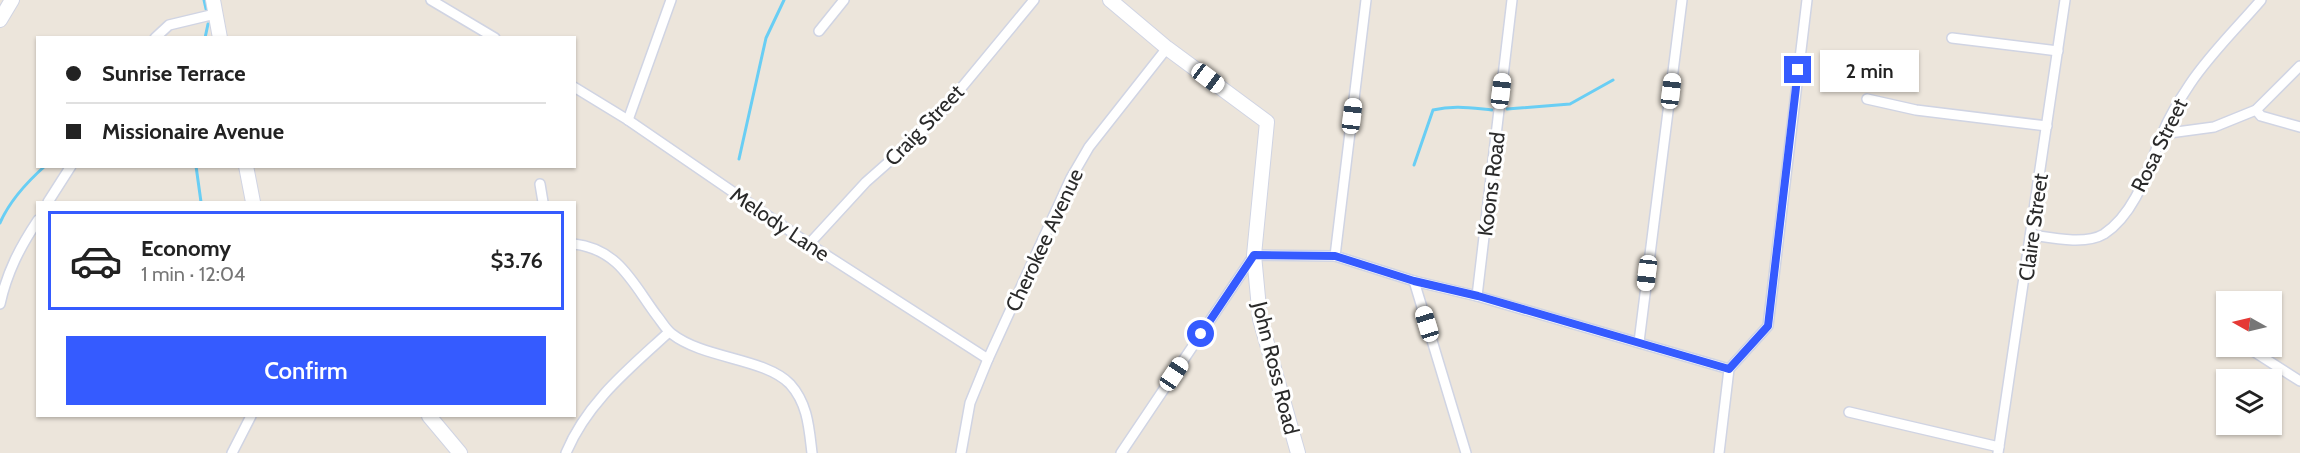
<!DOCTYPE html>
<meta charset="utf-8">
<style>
:root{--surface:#fff;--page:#f6f6f6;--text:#222;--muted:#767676;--line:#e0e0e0;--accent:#355bff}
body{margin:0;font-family:Cabin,sans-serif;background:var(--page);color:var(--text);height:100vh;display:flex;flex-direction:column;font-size:22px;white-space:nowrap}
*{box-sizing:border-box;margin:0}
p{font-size:20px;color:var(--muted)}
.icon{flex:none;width:33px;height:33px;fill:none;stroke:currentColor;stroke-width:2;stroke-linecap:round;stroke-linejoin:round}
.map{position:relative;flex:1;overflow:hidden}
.sheet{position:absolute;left:36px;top:201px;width:540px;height:216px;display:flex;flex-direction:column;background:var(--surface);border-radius:0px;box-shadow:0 2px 4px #0004}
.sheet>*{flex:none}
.banner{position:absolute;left:36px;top:36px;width:540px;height:132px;border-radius:0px;box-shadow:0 2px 4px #0004;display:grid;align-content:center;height:132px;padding:0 30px;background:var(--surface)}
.needle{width:39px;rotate:278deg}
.fabs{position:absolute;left:2216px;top:291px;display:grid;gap:12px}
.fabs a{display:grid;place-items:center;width:66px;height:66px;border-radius:0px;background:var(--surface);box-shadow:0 2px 4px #0004;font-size:30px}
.end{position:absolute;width:27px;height:27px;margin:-14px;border:8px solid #355bff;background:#fff;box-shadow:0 0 0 3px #fff}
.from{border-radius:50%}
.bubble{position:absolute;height:42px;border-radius:0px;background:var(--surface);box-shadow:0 2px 4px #0004;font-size:20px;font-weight:600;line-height:42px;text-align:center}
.car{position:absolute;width:18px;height:36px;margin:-18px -9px;border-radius:8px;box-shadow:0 0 4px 2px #0007;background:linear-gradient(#fff 24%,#345 0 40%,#fff 0 76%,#345 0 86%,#fff 0)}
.banner b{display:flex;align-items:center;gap:21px;height:57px;font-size:22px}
.banner b+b{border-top:2px solid var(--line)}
.banner i{width:15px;height:15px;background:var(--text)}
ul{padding:10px 0 0;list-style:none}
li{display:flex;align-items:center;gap:18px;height:99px;margin:0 12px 9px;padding:0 18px;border:3px solid transparent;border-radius:0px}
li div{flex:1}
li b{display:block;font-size:22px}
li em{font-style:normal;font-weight:600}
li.current{border-color:var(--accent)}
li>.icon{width:54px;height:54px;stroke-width:1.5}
.primary-button{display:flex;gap:12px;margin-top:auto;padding:12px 30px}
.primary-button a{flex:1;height:69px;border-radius:0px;background:var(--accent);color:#fff;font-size:24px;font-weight:600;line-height:69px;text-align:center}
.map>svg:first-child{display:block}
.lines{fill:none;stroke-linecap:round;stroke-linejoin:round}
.stream{stroke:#69cef4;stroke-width:3}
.street-casing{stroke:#d0d4e3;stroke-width:12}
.secondary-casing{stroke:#d0d4e3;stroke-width:16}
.street{stroke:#fff;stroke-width:9}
.secondary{stroke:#fff;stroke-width:14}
.route{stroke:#355bff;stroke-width:8}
.labels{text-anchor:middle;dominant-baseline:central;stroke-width:6;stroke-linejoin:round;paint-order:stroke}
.street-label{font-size:21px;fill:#2a2a2a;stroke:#fff}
</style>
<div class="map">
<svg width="2300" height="453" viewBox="0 0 2300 453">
<rect width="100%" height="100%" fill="#ece5db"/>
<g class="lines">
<g class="stream">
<path d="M204,0L206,9"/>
<path d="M205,38L208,24"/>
<path d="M1507,109L1570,104L1613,80"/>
<path d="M739,159L766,38L784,0"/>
<path d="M1414,165L1433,110C1454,105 1471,108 1492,110"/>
<path d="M196,166L201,202"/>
<path d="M0,223C10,200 27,182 45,166"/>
</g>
<defs>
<g id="street">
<path d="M431,0L495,38"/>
<path d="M819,31L844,0"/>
<path d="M155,38L169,25L215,14"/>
<path d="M1952,38L2058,51"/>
<path d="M574,87L628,120L809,244L988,359"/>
<path d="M1867,99L1916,110L2047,126"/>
<path d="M2256,110L2261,116L2300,127"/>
<path d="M628,120L671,0"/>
<path d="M2162,134L2214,127L2256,110L2300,66"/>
<path d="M540,184L543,202"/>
<path d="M48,202L71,166"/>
<path d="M2032,235C2052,238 2086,245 2104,234C2137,212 2149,166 2163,132C2170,115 2180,99 2190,84C2210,54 2237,28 2261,0"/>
<path d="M574,244C619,249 633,284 657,316C662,322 666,330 672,334C704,359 765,358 790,384C808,404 809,428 812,453"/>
<path d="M809,244L866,182L917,137L943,110L1034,0"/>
<path d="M1335,256L1366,0"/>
<path d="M1414,281L1466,453"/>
<path d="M1477,296L1512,0"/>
<path d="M0,304C7,272 20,247 38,220"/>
<path d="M1639,342L1682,0"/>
<path d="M2253,351L2300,381"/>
<path d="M1849,412L1999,447"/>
<path d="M232,453L251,416"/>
<path d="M566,453C587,402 630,368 669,332"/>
<path d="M961,453L970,403L988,359L1071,178L1089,147L1167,48"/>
<path d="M1121,453L1254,255L1335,256L1414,281L1477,296L1729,369"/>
<path d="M1719,453L1729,369L1768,326L1807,0"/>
<path d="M1998,453L2065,0"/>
</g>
<g id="secondary">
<path d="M213,0L220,38"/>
<path d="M1110,0L1167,48L1267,122L1254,255L1260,319L1298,453"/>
<path d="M0,20L12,0"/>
<path d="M246,166L253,202"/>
<path d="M429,416L460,453"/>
</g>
</defs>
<use href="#street" class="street-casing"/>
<use href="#secondary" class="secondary-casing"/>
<use href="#street" class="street"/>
<use href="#secondary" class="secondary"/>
</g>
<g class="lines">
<path class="route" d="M1201,334L1254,255L1335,256L1414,281L1478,296L1729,369L1768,326L1798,70"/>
</g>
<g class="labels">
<g class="street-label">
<text transform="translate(924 125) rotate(-46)">Craig Street</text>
<text transform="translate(2159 145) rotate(-64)">Rosa Street</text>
<text transform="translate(1491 184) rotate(-83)">Koons Road</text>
<text transform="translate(780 224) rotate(34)">Melody Lane</text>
<text transform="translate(2033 227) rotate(-82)">Claire Street</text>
<text transform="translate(1044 240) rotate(-65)">Cherokee Avenue</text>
<text transform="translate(1276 368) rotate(76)">John Ross Road</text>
</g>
</g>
</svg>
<div class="fabs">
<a><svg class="needle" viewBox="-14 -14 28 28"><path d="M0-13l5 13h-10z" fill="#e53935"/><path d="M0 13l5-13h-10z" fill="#767676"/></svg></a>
<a><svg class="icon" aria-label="layers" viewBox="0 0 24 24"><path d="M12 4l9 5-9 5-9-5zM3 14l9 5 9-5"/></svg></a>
</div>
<i class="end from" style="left:1201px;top:334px"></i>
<i class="end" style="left:1798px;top:70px"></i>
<div class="bubble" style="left:1820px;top:50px;width:99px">2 min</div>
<i class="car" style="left:1208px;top:78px;rotate:127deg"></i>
<i class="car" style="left:1501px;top:91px;rotate:7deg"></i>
<i class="car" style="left:1671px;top:91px;rotate:7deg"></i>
<i class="car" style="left:1352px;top:116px;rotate:7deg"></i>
<i class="car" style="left:1647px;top:273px;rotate:187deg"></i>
<i class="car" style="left:1427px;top:324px;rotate:343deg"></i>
<i class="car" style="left:1174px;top:374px;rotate:34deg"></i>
<div class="banner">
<b><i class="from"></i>Sunrise Terrace</b>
<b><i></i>Missionaire Avenue</b>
</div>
<section class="sheet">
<ul>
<li class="current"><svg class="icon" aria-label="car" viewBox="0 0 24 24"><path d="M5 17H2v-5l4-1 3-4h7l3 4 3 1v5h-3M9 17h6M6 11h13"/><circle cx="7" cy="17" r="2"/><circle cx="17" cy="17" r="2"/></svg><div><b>Economy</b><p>1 min · 12:04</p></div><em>$3.76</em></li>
</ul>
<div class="primary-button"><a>Confirm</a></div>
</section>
</div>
